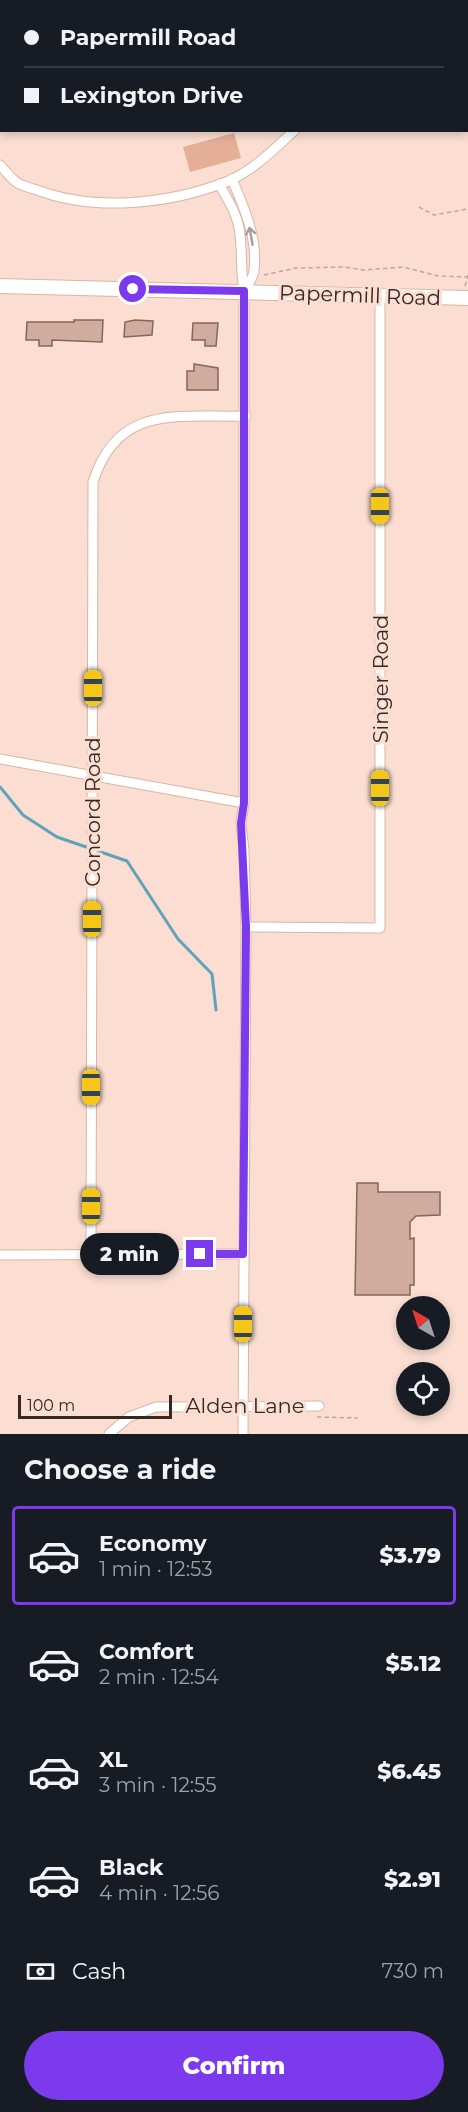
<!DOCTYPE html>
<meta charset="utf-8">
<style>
:root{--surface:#171b24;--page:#242831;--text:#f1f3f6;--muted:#9ea1a6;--line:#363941;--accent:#7c3aed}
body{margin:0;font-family:Montserrat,sans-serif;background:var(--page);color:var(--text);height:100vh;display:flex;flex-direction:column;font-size:22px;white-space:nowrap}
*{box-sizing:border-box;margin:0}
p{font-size:20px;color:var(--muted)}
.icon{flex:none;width:33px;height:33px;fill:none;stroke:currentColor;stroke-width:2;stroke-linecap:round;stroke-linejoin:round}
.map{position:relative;height:1434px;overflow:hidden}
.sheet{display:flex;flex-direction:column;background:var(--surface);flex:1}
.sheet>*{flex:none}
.banner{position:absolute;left:0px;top:0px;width:468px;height:132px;box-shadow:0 3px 9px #0003;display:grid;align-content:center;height:132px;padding:0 24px;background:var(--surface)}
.needle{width:39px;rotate:321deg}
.fabs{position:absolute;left:396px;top:1296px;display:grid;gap:12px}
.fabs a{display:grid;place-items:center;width:54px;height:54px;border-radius:50%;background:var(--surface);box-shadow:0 3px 9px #0003;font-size:30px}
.scale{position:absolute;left:18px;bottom:15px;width:154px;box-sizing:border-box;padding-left:6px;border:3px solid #352722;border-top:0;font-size:16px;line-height:21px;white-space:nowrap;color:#352722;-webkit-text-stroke:4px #fbded1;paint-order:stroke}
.end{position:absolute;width:27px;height:27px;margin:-14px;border:8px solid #7c3aed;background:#fff;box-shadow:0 0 0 3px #fff}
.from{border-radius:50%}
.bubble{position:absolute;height:42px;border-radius:21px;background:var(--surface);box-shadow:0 3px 9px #0003;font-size:20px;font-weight:800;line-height:42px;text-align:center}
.car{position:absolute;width:18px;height:36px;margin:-18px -9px;border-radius:8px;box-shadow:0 0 4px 2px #0007;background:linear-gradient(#f5c518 24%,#345 0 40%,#f5c518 0 76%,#345 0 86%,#f5c518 0)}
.banner b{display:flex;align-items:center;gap:21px;height:57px;font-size:22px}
.banner b+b{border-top:2px solid var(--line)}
.banner i{width:15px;height:15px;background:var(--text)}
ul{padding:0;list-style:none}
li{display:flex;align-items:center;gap:18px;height:99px;margin:0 12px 9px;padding:0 12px;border:3px solid transparent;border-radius:6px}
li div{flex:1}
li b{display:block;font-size:22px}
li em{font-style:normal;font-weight:800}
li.on{border-color:var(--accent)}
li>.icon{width:54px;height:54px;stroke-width:1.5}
h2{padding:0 24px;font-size:27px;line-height:72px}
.pay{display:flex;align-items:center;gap:15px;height:66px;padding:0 24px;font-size:22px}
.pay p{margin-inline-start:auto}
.action{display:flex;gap:12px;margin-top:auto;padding:12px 24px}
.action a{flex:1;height:69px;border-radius:36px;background:var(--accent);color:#fff;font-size:24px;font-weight:800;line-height:69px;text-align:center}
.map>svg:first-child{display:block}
.green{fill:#e5af97}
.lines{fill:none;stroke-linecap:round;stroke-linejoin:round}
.stream{stroke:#5fa2bc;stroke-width:3}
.building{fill:#cfac9e;stroke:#856658;stroke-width:1.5}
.minor-casing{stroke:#d8b5a6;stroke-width:11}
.secondary-casing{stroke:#d8b5a6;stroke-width:16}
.path{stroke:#bfa79c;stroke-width:1.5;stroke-dasharray:4.5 3;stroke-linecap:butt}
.minor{stroke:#fff;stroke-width:9}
.secondary{stroke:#fff;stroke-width:14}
.oneway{stroke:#a49e9c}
.route{stroke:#7c3aed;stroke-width:8}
.labels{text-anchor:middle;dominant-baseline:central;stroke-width:6;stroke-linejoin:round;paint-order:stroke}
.street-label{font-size:21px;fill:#352722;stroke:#fbded1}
</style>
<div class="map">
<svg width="468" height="1434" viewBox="0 0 468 1434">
<rect width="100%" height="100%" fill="#fbded1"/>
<path class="green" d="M234,133L241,158L190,172L183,147Z"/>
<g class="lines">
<path class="stream" d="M0,787L23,815L57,837L127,861L178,939L212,974L216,1010"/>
</g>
<g class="building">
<path d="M74,320H103L102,342L52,340V346H39V340H26L27,322H74Z"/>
<path d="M135,320L153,321L152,335L124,337L125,322Z"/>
<path d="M193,323H218L216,346H205V340H192Z"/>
<path d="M194,364L218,368V390H187V371H194Z"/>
<path d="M357,1183H378V1192H440V1215L416,1216L410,1222V1239L414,1238V1285H410V1295H355Z"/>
</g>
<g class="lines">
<defs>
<g id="minor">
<path d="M359,0V2"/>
<path d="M108,2V0"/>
<path d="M183,2L185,0"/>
<path d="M0,48L2,47"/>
<path d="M0,165C5,171 10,177 16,182C22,186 30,188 37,190C95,212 169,204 226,182C252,172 274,149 295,130"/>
<path d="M232,179C244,208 258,238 254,270C254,277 248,285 244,291"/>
<path d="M219,184C227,198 236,212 239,228C243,249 240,270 244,291V803L241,823L244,851L246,927L243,1434"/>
<path d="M0,759L244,803"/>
<path d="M246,927L380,928V295"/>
<path d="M91,1254L93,482C118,403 178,418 246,416"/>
<path d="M0,1255L243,1254"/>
<path d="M109,1434L129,1417L156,1407L319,1406"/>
</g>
<path id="secondary" d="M0,286L468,298"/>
</defs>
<use href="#minor" class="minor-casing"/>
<use href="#secondary" class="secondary-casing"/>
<g class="path">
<path d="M466,49H468"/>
<path d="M419,207L434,215L468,209"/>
<path d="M264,275L296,268L344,267L364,270L403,267L438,276L468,277"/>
<path d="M465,286L468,275"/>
<path d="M317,1417L358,1418"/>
</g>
<use href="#minor" class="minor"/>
<use href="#secondary" class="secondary"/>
</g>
<defs><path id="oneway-shaft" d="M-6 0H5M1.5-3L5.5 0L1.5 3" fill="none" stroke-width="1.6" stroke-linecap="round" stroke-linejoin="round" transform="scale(1.5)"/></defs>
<use class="oneway" href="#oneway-shaft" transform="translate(251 236) rotate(-100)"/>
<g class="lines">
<path class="route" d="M133,289L244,291V803L241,823L246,927L243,1254H200"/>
</g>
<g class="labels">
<g class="street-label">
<text transform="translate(360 295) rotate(2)">Papermill Road</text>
<text transform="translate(380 679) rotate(-90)">Singer Road</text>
<text transform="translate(92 812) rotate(-90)">Concord Road</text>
<text x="245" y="1405">Alden Lane</text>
</g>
</g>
</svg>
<div class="fabs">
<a><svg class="needle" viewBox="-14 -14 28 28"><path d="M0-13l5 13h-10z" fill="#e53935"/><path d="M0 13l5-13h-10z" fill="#9ea1a6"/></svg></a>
<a><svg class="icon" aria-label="locate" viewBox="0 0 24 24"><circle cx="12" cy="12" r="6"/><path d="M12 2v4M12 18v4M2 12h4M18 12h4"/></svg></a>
</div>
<div class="scale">100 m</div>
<i class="end from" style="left:133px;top:289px"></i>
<i class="end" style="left:200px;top:1254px"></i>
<div class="bubble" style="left:80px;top:1233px;width:99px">2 min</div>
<i class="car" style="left:380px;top:506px;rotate:180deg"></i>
<i class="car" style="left:93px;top:688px;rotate:0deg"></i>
<i class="car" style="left:380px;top:788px;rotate:0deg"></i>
<i class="car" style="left:92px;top:919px;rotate:0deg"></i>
<i class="car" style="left:91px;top:1087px;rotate:180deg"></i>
<i class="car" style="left:91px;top:1206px;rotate:0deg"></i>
<i class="car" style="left:243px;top:1324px;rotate:0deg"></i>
<div class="banner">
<b><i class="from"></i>Papermill Road</b>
<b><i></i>Lexington Drive</b>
</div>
</div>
<section class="sheet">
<h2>Choose a ride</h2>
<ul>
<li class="on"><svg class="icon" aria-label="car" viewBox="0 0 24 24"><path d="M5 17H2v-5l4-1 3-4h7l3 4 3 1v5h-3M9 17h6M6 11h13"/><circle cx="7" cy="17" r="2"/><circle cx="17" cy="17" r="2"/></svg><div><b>Economy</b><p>1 min · 12:53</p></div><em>$3.79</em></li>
<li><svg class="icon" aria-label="car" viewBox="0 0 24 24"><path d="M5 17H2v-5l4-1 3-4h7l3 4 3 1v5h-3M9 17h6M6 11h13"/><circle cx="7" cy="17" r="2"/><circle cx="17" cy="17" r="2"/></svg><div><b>Comfort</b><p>2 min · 12:54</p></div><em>$5.12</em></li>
<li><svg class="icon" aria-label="car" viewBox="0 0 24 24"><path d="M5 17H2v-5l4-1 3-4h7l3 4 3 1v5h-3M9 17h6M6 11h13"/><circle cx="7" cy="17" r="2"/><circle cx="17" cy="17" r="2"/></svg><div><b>XL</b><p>3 min · 12:55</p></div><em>$6.45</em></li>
<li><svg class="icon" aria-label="car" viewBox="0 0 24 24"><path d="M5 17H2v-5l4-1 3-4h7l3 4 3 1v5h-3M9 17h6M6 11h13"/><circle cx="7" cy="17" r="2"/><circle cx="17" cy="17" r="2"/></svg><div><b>Black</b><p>4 min · 12:56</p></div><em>$2.91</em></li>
</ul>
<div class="pay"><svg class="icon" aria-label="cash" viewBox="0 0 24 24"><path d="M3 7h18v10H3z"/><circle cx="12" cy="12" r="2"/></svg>Cash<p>730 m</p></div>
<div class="action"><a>Confirm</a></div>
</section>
